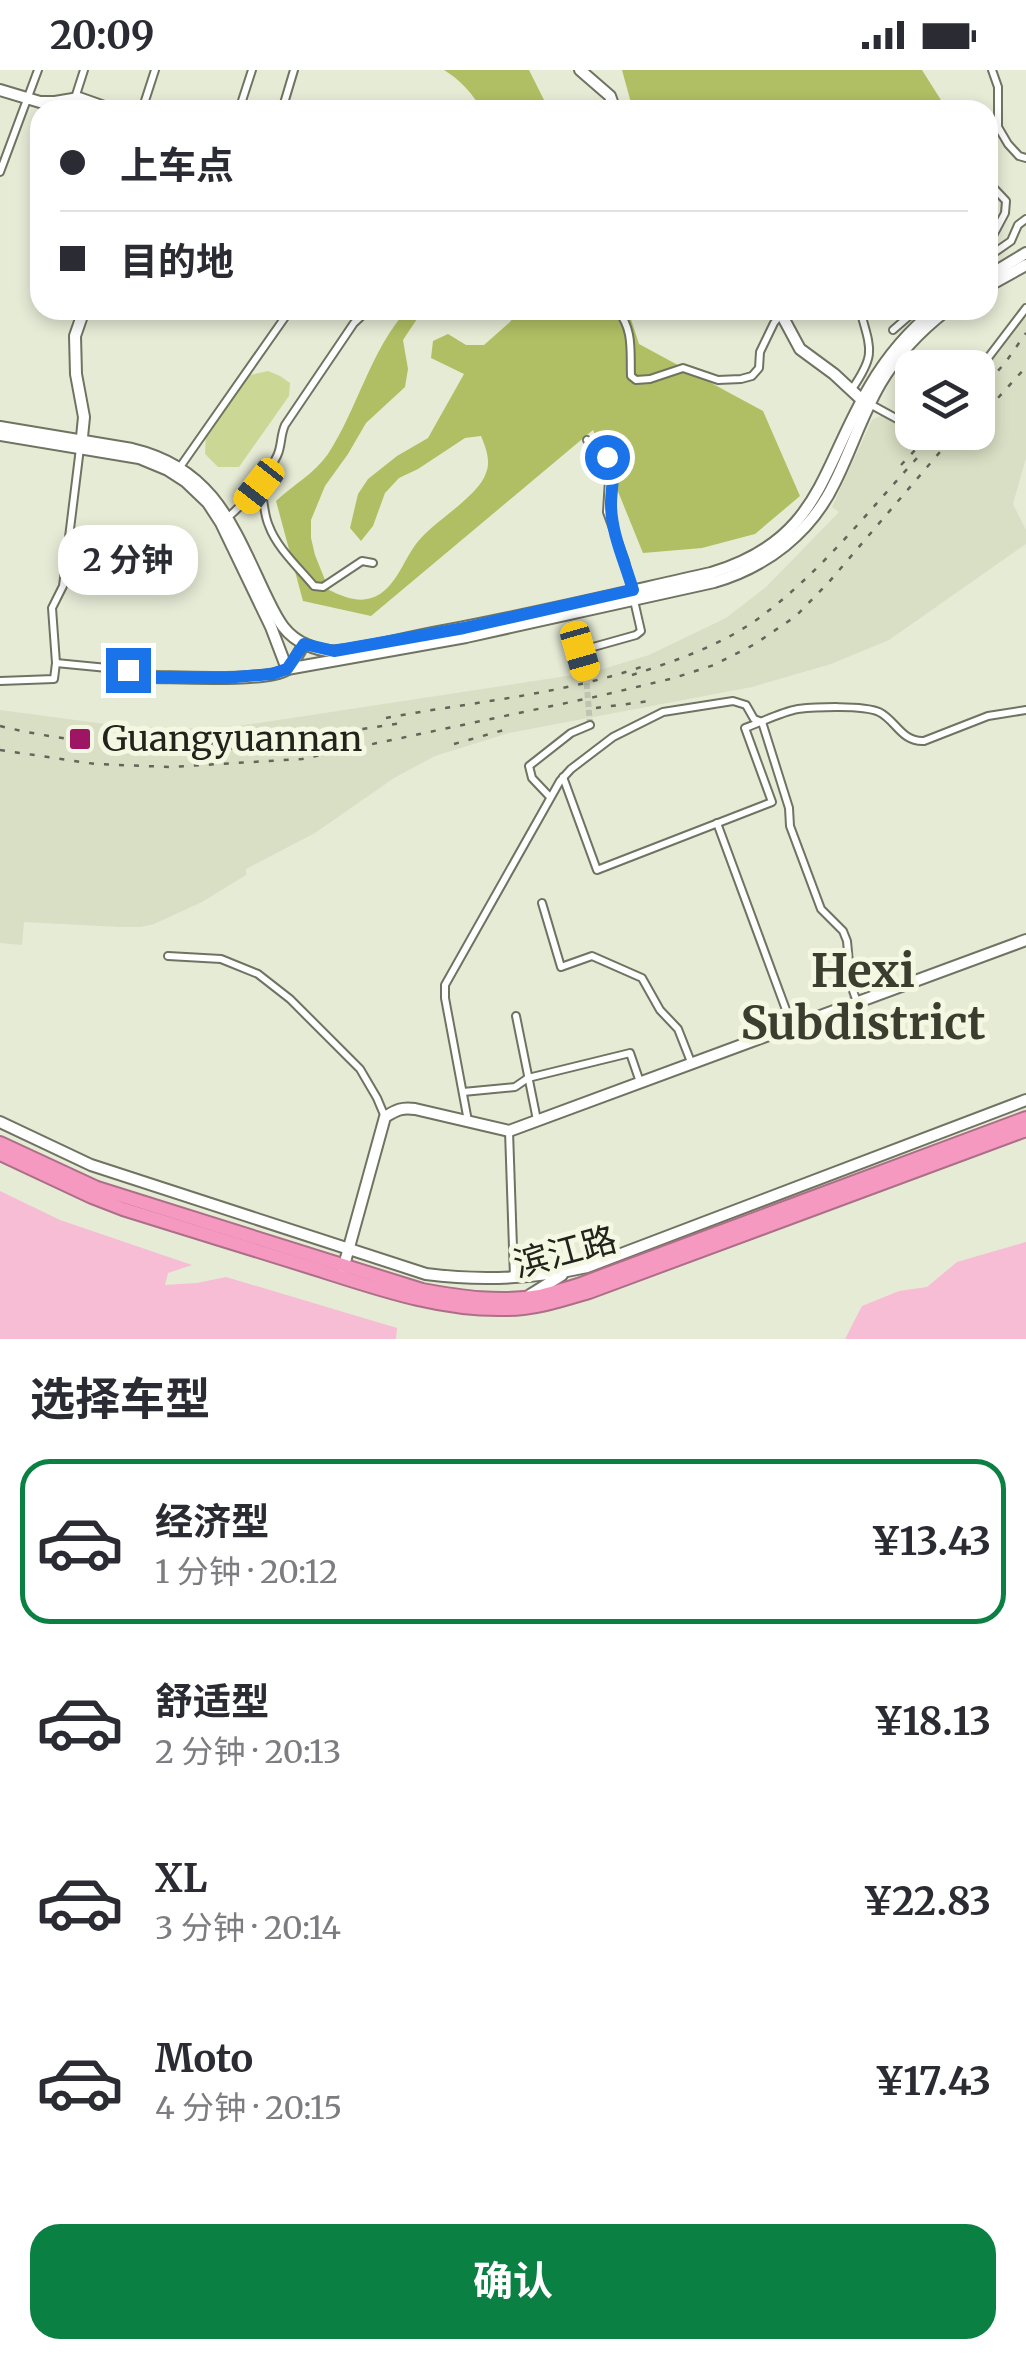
<!DOCTYPE html>
<html lang="zh">
<meta charset="utf-8">
<style>
:root{--surface:#fff;--page:#f2f2f3;--text:#2b2b33;--muted:#7c7c81;--line:#e1e1e2;--accent:#0b8043}
body{margin:0;font-family:Merriweather,"Noto Sans SC",serif;background:var(--page);color:var(--text);height:100vh;display:flex;flex-direction:column;font-size:38px;white-space:nowrap}
*{box-sizing:border-box;margin:0}
p{font-size:32px;color:var(--muted)}
.icon{flex:none;width:55px;height:55px;fill:none;stroke:currentColor;stroke-width:2;stroke-linecap:round;stroke-linejoin:round}
.map{position:relative;height:1269px;overflow:hidden}
.drawer{display:flex;flex-direction:column;background:var(--surface);flex:1}
.drawer>*{flex:none}
.banner{position:absolute;left:30px;top:30px;width:968px;height:220px;border-radius:30px;box-shadow:0 5px 15px #0003;display:grid;align-content:center;height:220px;padding:0 30px;background:var(--surface)}
.buttons{position:absolute;left:895px;top:280px;display:grid;gap:20px}
.buttons a{display:grid;place-items:center;width:100px;height:100px;border-radius:20px;background:var(--surface);box-shadow:0 5px 15px #0003;font-size:50px}
.end{position:absolute;width:45px;height:45px;margin:-22px;border:12px solid #1a73e8;background:#fff;box-shadow:0 0 0 5px #fff}
.from{border-radius:50%}
.bubble{position:absolute;height:70px;border-radius:30px;background:var(--surface);box-shadow:0 5px 15px #0003;font-size:32px;font-weight:700;line-height:70px;text-align:center}
.car{position:absolute;width:30px;height:60px;margin:-30px -15px;border-radius:12px;box-shadow:0 0 8px 2px #0007;background:linear-gradient(#f5c518 24%,#345 0 40%,#f5c518 0 76%,#345 0 86%,#f5c518 0)}
.banner b{display:flex;align-items:center;gap:35px;height:95px;font-size:38px}
.banner b+b{border-top:2px solid var(--line)}
.banner i{width:25px;height:25px;background:var(--text)}
ul{padding:0;list-style:none}
li{display:flex;align-items:center;gap:30px;height:165px;margin:0 20px 15px;padding:0 10px;border:5px solid transparent;border-radius:30px}
li div{flex:1}
li b{display:block;font-size:38px}
li em{font-style:normal;font-weight:700}
li.current{border-color:var(--accent)}
li>.icon{width:90px;height:90px;stroke-width:1.5}
h2{padding:0 30px;font-size:45px;line-height:120px}
.button{display:flex;gap:20px;margin-top:auto;padding:20px 30px}
.button a{flex:1;height:115px;border-radius:30px;background:var(--accent);color:#fff;font-size:40px;font-weight:700;line-height:115px;text-align:center}
.status{display:flex;justify-content:space-between;align-items:center;height:70px;padding:0 50px;background:var(--surface);direction:ltr}
.status svg{height:28px;fill:currentColor}
.map>svg:first-child{display:block}
.built{fill:#d9dfc4}
.green{fill:#cbd795}
.forest{fill:#b0bf63}
.water{fill:#f6bdd5}
.lines{fill:none;stroke-linecap:round;stroke-linejoin:round}
.street-tunnel{stroke:#bfc3b1;stroke-width:6;stroke-dasharray:6 3;stroke-linecap:butt}
.street-casing{stroke:#6f7361;stroke-width:10}
.secondary-casing{stroke:#6f7361;stroke-width:14}
.highway-casing{stroke:#ab7087;stroke-width:16}
.street{stroke:#fff;stroke-width:6}
.secondary{stroke:#fff;stroke-width:10}
.highway{stroke:#f599c1;stroke-width:12}
.rail{stroke:#626559;stroke-width:2.5;stroke-dasharray:5 10;stroke-linecap:butt}
.route{stroke:#1a73e8;stroke-width:12}
.poi-dot{fill:#9d1563;stroke:#f4f8e3;stroke-width:4}
.labels{text-anchor:middle;dominant-baseline:central;stroke-width:10;stroke-linejoin:round;paint-order:stroke}
.poi-label{font-size:35px;fill:#22241c;stroke:#f4f8e3;text-anchor:start}
.street-label{font-size:35px;fill:#22241c;stroke:#f4f8e3}
.district-label{font-size:45px;font-weight:bold;fill:#3b3e2e;stroke:#f4f8e3}
</style>
<div class="status"><b>20:09</b><svg viewBox="0 0 49 12"><path d="M0 12V9h3v3zM5 12V6h3v6zM10 12V3h3v9zM15 12V0h3v12zM26 1h20v11H26zM47 4h2v5h-2z"/></svg></div>
<div class="map">
<svg width="1026" height="1269" viewBox="0 0 1026 1269">
<rect width="100%" height="100%" fill="#e6ebd6"/>
<path class="built" d="M1026,233V388L1013,434L1026,460V474L889,570L831,594L752,617L509,663L435,686L394,708L315,763L246,799V805L202,832L154,854L140,857H120L24,852L22,875L0,873V640L128,657L219,659L593,602L649,585L726,548L766,517L839,442L832,437L872,350L882,345L912,361L914,363L909,370L917,363L978,362V298L974,297Z"/>
<path class="green" d="M268,301L280,306L290,313L289,326L239,397H218L205,384L206,363L250,305Z"/>
<g class="forest">
<path d="M444,0H529L549,40H481C474,24 459,9 444,0Z"/>
<path d="M622,0H922L946,38L633,40Z"/>
<path d="M407,240H423L403,270L408,299L405,317L366,353L348,384L325,416L311,450V468L315,485L329,520C346,528 363,535 380,524C399,512 405,485 421,468C437,450 479,425 486,403C491,391 486,378 481,366L465,368L418,399L399,408L385,423L373,456L361,471L350,458L358,424L368,409L397,386L428,368L464,304L431,288L433,271L448,264L466,275H484L510,252L519,240H628L639,274L763,341L800,426L755,464L702,478L643,483L593,360L371,546L303,531L276,431C293,415 314,404 328,384C358,338 370,281 407,240Z"/>
</g>
<g class="water">
<path d="M0,1121L60,1150L192,1195L168,1203L165,1215L197,1213L226,1207L397,1258L396,1269H0Z"/>
<path d="M1026,1172V1269H845L862,1236L899,1221L927,1217L957,1192Z"/>
</g>
<g class="lines">
<path class="street-tunnel" d="M586,604L590,655"/>
<defs>
<g id="street">
<path d="M992,0L998,17V57L1008,74L1019,86L1026,88"/>
<path d="M75,28L84,0"/>
<path d="M142,40L155,0"/>
<path d="M239,40L252,0"/>
<path d="M282,40L294,0"/>
<path d="M0,102L38,0"/>
<path d="M988,175L1005,143L1006,131L990,114"/>
<path d="M988,187L1011,171L1018,155L1026,149"/>
<path d="M617,240C634,259 630,282 631,306L636,310L650,309L683,298L718,310L741,309L752,306L759,298L760,282L774,253L781,244"/>
<path d="M893,260L916,240"/>
<path d="M978,301L1026,238"/>
<path d="M852,319C876,284 871,280 860,240"/>
<path d="M868,333L912,357"/>
<path d="M587,370C602,383 616,391 613,413"/>
<path d="M180,397L290,240"/>
<path d="M259,416C265,429 263,443 269,456C277,478 299,498 314,516L323,517L362,491L373,493"/>
<path d="M226,449C247,431 265,411 277,386C282,376 280,366 285,355L354,253L368,240"/>
<path d="M56,593L128,600L149,607"/>
<path d="M586,604L579,581L636,565L641,561L625,491L607,442L609,410"/>
<path d="M0,611L54,609L56,593L52,538L63,516L80,378"/>
<path d="M563,707L597,800L772,732L745,658C762,652 781,642 798,639C816,637 863,635 879,642C896,650 901,672 924,671L988,646L1026,640"/>
<path d="M550,727L532,708L529,696L571,663L590,655"/>
<path d="M717,753L792,956"/>
<path d="M542,833L561,897L592,886L642,908L660,940L678,959L691,992"/>
<path d="M168,886L221,889L258,904L290,929L360,999L377,1028L385,1047"/>
<path d="M516,946L537,1050"/>
<path d="M463,1022L515,1017L528,1008L630,983L640,1012"/>
<path d="M468,1051L445,928V915L560,711L571,699L613,667L663,642L733,631L746,635L754,649L762,652L789,738L790,756L821,839L843,861L847,871L851,915L857,932"/>
<path d="M509,1061L514,1207"/>
</g>
<g id="secondary">
<path d="M580,0L610,26L615,40"/>
<path d="M0,20L40,32H55L79,28L113,40"/>
<path d="M988,206L1026,183"/>
<path d="M988,216L1026,195"/>
<path d="M779,240L800,279L834,304L862,330"/>
<path d="M0,357L132,379C213,398 233,456 265,524C276,546 283,565 307,575C316,579 327,582 337,581C367,578 397,570 427,564C522,547 617,524 711,503C821,470 820,400 870,316C887,287 909,261 935,240"/>
<path d="M0,365L139,388L168,400L185,411L208,433L221,453L271,557L287,599L466,567L714,512C766,497 811,463 835,412C851,380 862,345 880,314C897,285 921,260 947,240"/>
<path d="M81,377L84,347L76,304L75,266L84,240"/>
<path d="M150,607C176,607 267,612 286,600C293,595 299,582 304,574"/>
<path d="M0,1052L91,1095L426,1204C480,1211 533,1209 587,1197L1026,1030"/>
<path d="M343,1199L385,1047C396,1040 402,1037 415,1039L509,1061L1026,870"/>
<path d="M530,1225L562,1205"/>
</g>
<g id="highway">
<path d="M0,1073L97,1118L422,1220C461,1227 500,1233 540,1226C552,1223 565,1219 578,1215L1026,1048"/>
<path d="M0,1084L92,1127L123,1139C186,1159 250,1178 313,1198C376,1218 440,1241 507,1239C535,1239 562,1230 589,1222L1026,1060"/>
</g>
</defs>
<use href="#street" class="street-casing"/>
<use href="#secondary" class="secondary-casing"/>
<use href="#highway" class="highway-casing"/>
<use href="#street" class="street"/>
<use href="#secondary" class="secondary"/>
<use href="#highway" class="highway"/>
<g class="rail">
<path d="M978,323L1005,293L1026,263"/>
<path d="M978,350L1026,297"/>
<path d="M901,395L932,362"/>
<path d="M632,605C675,591 722,575 759,548C819,504 867,443 917,388"/>
<path d="M596,638L650,631"/>
<path d="M386,648C471,632 559,625 641,597"/>
<path d="M0,656C74,674 152,679 228,672"/>
<path d="M454,674L504,660"/>
<path d="M0,680L95,694L170,697L302,689L599,626L674,608L714,595L755,574L796,546L829,512L957,362"/>
<path d="M214,681L402,653"/>
</g>
</g>
<g class="lines">
<path class="route" d="M128,600L150,607L224,608L272,604L287,599L304,574L334,581L464,558L633,520C625,492 611,463 611,434C611,416 617,403 607,387"/>
</g>
<rect class="poi-dot" x="68" y="657" width="24" height="24" rx="5"/>
<g class="labels">
<g class="poi-label">
<text x="102" y="669">Guangyuannan</text>
</g>
<g class="street-label">
<text transform="translate(565 1182) rotate(-15)">滨江路</text>
</g>
<g class="district-label">
<text x="863" y="901">Hexi<tspan x="863" dy="52">Subdistrict</tspan></text>
</g>
</g>
</svg>
<div class="buttons">
<a><svg class="icon" aria-label="layers" viewBox="0 0 24 24"><path d="M12 4l9 5-9 5-9-5zM3 14l9 5 9-5"/></svg></a>
</div>
<i class="end from" style="left:607px;top:387px"></i>
<i class="end" style="left:128px;top:600px"></i>
<div class="bubble" style="left:58px;top:455px;width:140px">2 分钟</div>
<i class="car" style="left:259px;top:416px;rotate:218deg"></i>
<i class="car" style="left:580px;top:581px;rotate:164deg"></i>
<div class="banner">
<b><i class="from"></i>上车点</b>
<b><i></i>目的地</b>
</div>
</div>
<section class="drawer">
<h2>选择车型</h2>
<ul>
<li class="current"><svg class="icon" aria-label="car" viewBox="0 0 24 24"><path d="M5 17H2v-5l4-1 3-4h7l3 4 3 1v5h-3M9 17h6M6 11h13"/><circle cx="7" cy="17" r="2"/><circle cx="17" cy="17" r="2"/></svg><div><b>经济型</b><p>1 分钟 · 20:12</p></div><em>¥13.43</em></li>
<li><svg class="icon" aria-label="car" viewBox="0 0 24 24"><path d="M5 17H2v-5l4-1 3-4h7l3 4 3 1v5h-3M9 17h6M6 11h13"/><circle cx="7" cy="17" r="2"/><circle cx="17" cy="17" r="2"/></svg><div><b>舒适型</b><p>2 分钟 · 20:13</p></div><em>¥18.13</em></li>
<li><svg class="icon" aria-label="car" viewBox="0 0 24 24"><path d="M5 17H2v-5l4-1 3-4h7l3 4 3 1v5h-3M9 17h6M6 11h13"/><circle cx="7" cy="17" r="2"/><circle cx="17" cy="17" r="2"/></svg><div><b>XL</b><p>3 分钟 · 20:14</p></div><em>¥22.83</em></li>
<li><svg class="icon" aria-label="car" viewBox="0 0 24 24"><path d="M5 17H2v-5l4-1 3-4h7l3 4 3 1v5h-3M9 17h6M6 11h13"/><circle cx="7" cy="17" r="2"/><circle cx="17" cy="17" r="2"/></svg><div><b>Moto</b><p>4 分钟 · 20:15</p></div><em>¥17.43</em></li>
</ul>
<div class="button"><a>确认</a></div>
</section>
